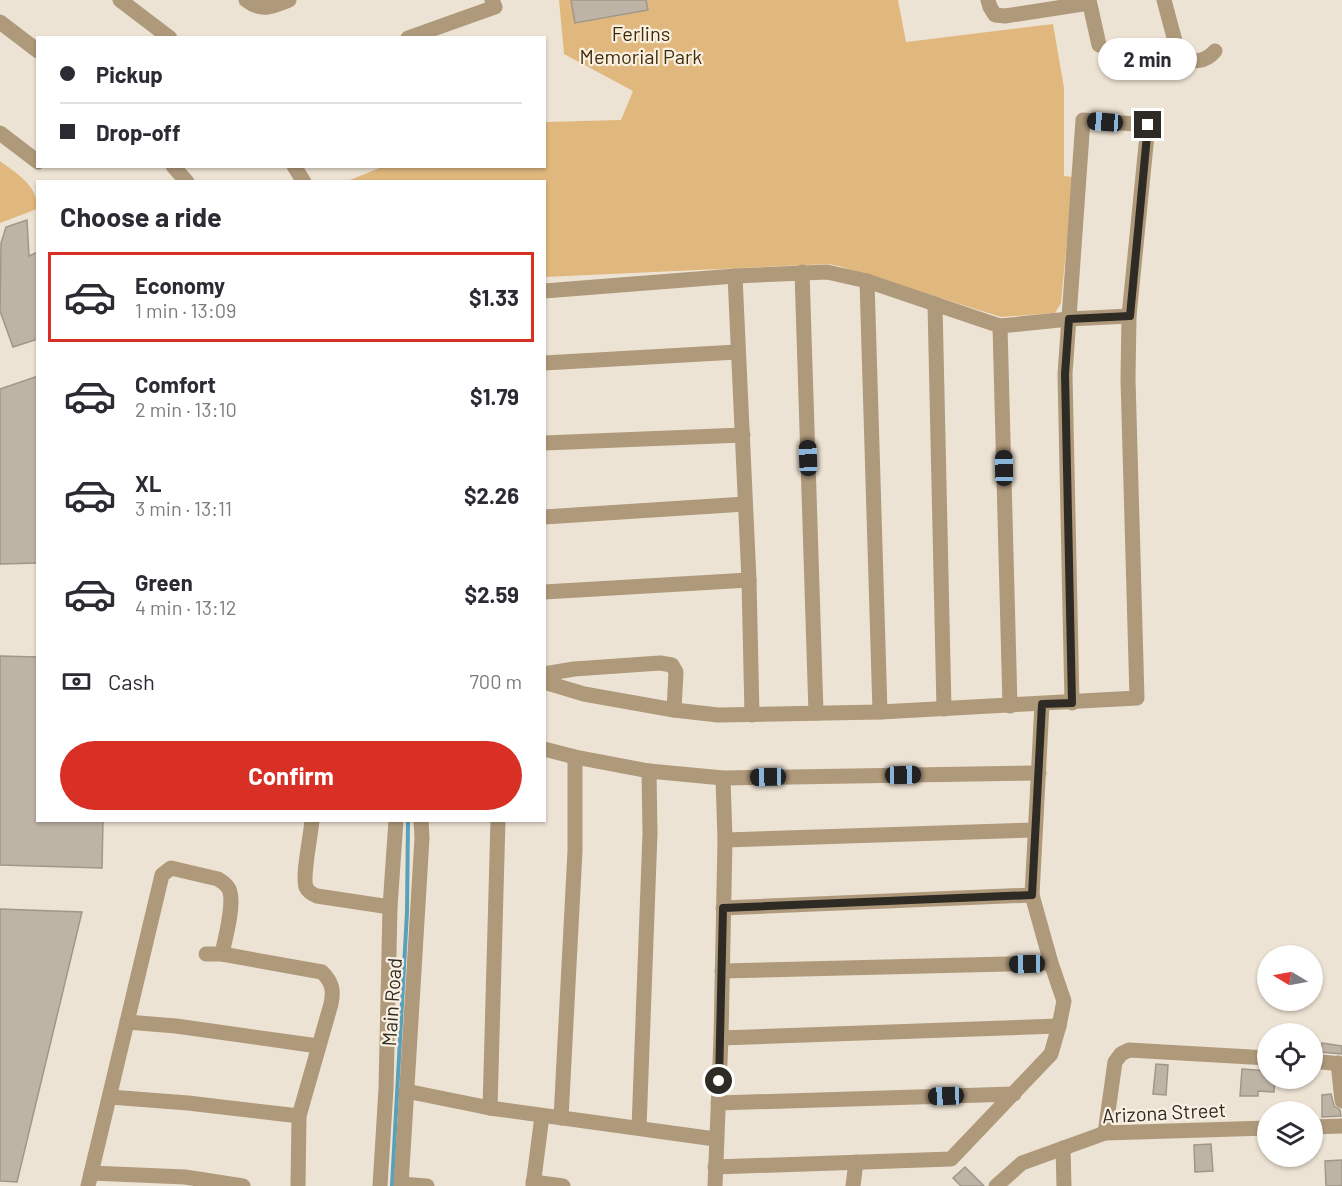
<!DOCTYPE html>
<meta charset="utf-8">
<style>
:root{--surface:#fff;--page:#f7f7f7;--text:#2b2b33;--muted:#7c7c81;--line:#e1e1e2;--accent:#d93025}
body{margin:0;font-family:Barlow,sans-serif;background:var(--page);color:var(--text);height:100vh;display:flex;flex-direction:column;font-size:22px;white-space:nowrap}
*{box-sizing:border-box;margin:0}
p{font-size:20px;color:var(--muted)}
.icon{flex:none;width:33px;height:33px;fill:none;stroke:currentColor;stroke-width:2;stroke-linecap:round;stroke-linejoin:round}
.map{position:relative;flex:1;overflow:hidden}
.sheet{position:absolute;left:36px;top:180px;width:510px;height:642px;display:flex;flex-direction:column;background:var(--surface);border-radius:0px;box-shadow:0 2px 4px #0004}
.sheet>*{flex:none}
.hud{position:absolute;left:36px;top:36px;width:510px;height:132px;border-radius:0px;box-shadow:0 2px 4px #0004;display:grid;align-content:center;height:132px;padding:0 24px;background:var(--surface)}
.needle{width:39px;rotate:280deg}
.controls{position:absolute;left:1257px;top:945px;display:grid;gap:12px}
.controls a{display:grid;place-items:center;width:66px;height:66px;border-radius:50%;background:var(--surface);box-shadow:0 2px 4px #0004;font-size:30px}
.end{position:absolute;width:27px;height:27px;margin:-14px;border:8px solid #2e2a24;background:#fff;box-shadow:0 0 0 3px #fff}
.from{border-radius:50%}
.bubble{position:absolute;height:42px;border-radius:21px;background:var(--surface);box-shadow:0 2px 4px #0004;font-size:20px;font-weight:700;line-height:42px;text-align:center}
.car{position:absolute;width:18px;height:36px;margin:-18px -9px;border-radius:8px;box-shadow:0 0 4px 2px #0007;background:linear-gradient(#222 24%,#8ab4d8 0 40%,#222 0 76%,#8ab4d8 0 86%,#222 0)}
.hud b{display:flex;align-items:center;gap:21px;height:57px;font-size:22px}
.hud b+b{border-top:2px solid var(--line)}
.hud i{width:15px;height:15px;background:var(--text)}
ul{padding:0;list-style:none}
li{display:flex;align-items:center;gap:18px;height:90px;margin:0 12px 9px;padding:0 12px;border:3px solid transparent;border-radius:0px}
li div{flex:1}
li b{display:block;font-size:22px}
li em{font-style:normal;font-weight:700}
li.active{border-color:var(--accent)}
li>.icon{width:54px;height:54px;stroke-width:1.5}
h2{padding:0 24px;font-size:27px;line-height:72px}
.pay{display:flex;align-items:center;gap:15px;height:66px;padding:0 24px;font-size:22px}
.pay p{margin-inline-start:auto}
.cta{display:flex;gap:12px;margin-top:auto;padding:12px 24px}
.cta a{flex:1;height:69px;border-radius:36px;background:var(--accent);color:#fff;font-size:24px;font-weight:700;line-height:69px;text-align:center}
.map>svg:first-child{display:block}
.green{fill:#e0b87e}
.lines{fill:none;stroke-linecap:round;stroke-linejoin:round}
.stream{stroke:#59a0ba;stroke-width:4}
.building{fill:#beb4a6;stroke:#a09689;stroke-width:1.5}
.street{stroke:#af997b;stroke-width:15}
.route{stroke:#2e2a24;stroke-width:8}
.labels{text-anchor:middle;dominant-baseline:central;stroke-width:4.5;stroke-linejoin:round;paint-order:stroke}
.park-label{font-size:20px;fill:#402c09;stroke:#faf0e1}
.street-label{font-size:20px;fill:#2e2a24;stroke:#faf0e1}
</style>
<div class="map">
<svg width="1342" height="1186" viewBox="0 0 1342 1186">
<rect width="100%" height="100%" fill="#ede3d4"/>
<g class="green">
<path d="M559,0H898L906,42L1053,24L1064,88V176L1073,177L1061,303L1055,313L1001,317L839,266L828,264L545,277L544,182H345L382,167L544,166L545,122L621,120L633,91L564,54Z"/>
<path d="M0,161C17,174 38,185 37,209L0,223Z"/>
</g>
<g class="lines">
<path class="stream" d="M392,1186L407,912L408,820"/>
</g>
<g class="building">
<path d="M571,0H646L648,10L575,23Z"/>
<path d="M27,220L29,256L38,252V339L13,347L0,311L1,243L6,227Z"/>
<path d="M38,376V563L0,564V389Z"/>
<path d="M0,656L38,657V820H103L102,868L0,865Z"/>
<path d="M0,909L82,912L17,1182L0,1181Z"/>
<path d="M1322,1043L1342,1046V1054L1320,1052Z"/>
<path d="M1156,1064L1168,1065L1166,1095L1153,1094Z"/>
<path d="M1242,1069L1268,1071V1078H1275L1274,1092L1258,1091V1096H1240Z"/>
<path d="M1331,1094L1334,1106L1340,1110L1341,1116L1322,1117V1095Z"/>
<path d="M1211,1144L1213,1171L1195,1172L1194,1145Z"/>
<path d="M1342,1160V1186H1326L1325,1161Z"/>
<path d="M965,1167L984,1186H961L953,1178Z"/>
</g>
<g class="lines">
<g class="street">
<path d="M120,0L170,38"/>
<path d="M246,0C261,12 272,7 289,0"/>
<path d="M988,0L990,7L995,15L1005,16L1089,3"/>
<path d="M1089,0L1099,45"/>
<path d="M1164,0L1179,56C1192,63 1205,63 1215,51"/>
<path d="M0,22L38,51"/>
<path d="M408,38L495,7L492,0"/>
<path d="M0,133L38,162"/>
<path d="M173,166L187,182"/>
<path d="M294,166L304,182"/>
<path d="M802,272L816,713"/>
<path d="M735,276L749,580L752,715"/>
<path d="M867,281L880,712"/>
<path d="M544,291L735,276L827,272L867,281L1000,326L1069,319L1129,316"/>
<path d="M935,304L944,709"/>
<path d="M1000,326L1010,706"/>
<path d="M544,363L737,352"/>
<path d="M544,443L743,435"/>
<path d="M544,517L745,504"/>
<path d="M544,592L749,580"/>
<path d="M544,674L574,669L660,663L672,665L676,672L674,710"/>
<path d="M544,682L584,694L674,710L718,715L880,712L1137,698L1128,379L1129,316L1148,125L1083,120L1065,374L1072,703"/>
<path d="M544,749L575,757L649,771L723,778L1039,773"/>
<path d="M312,820C311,835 302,876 306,887C308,892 312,894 317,896L390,907"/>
<path d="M725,840L1035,830"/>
<path d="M723,908L1032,895"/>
<path d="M206,954H222L322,972C332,982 334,990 331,1004L299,1116L298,1186"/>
<path d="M722,971L1051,963"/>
<path d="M127,1022L176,1026L318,1046"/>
<path d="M721,1038L1059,1026"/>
<path d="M1312,1061L1342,1064"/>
<path d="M1338,1063L1342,1101"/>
<path d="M406,1091L490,1108L715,1139"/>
<path d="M110,1097L188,1103L299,1116"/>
<path d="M718,1103L1014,1094"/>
<path d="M490,1108L498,820"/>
<path d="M561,1118L575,851V757"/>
<path d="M1312,1127L1342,1126"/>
<path d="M639,1128L650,833L649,771"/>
<path d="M1105,1133L1115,1062L1121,1054L1129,1050L1268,1058"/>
<path d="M1063,1148L1064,1186"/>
<path d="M715,1167L951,1159L1051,1054L1059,1026L1064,1001L1051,963L1032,895L1042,704"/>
<path d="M91,1173L185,1177L243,1186"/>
<path d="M533,1182L563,1186"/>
<path d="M401,1184L427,1186"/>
<path d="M88,1186L162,875L171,868L218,879C223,882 229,886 230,892C234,908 225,938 222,954"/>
<path d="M380,1186L386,1089L390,907L396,820"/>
<path d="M401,1186L422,838L421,820"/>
<path d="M533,1186L542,1116"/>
<path d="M715,1186L721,1038L725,840L723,778"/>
<path d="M853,1186L856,1162"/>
<path d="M996,1186L1022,1163L1105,1133L1268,1128"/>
</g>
</g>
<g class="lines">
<path class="route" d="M719,1081L723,908L1032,895L1042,704L1072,703L1065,374L1069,319L1130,316L1148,125"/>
</g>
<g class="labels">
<g class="park-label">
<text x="641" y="33">Ferlins<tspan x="641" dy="23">Memorial Park</tspan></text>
</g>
<g class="street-label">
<text transform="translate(391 1002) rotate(-86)">Main Road</text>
<text transform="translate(1164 1112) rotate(-3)">Arizona Street</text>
</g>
</g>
</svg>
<div class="controls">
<a><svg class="needle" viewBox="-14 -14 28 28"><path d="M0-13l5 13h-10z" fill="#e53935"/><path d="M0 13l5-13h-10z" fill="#7c7c81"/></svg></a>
<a><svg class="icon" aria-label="locate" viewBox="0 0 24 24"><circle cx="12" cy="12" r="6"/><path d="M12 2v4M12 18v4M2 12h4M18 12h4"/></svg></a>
<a><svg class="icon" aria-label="layers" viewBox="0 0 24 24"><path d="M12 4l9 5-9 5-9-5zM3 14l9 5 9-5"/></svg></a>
</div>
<i class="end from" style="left:719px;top:1081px"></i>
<i class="end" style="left:1148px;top:125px"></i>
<div class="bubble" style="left:1098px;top:38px;width:99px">2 min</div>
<i class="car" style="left:1105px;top:122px;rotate:274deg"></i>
<i class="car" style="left:808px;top:458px;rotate:358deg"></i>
<i class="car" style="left:1004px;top:468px;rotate:359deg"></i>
<i class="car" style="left:903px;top:775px;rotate:89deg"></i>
<i class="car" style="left:768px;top:777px;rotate:269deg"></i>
<i class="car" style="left:1027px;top:964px;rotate:269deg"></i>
<i class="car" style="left:946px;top:1096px;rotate:268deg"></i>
<div class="hud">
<b><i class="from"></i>Pickup</b>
<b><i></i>Drop-off</b>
</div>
<section class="sheet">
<h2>Choose a ride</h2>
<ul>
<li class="active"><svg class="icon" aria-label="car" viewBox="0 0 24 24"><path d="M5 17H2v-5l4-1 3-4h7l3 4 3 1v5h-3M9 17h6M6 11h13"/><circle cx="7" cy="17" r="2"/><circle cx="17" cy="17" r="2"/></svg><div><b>Economy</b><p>1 min · 13:09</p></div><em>$1.33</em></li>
<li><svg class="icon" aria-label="car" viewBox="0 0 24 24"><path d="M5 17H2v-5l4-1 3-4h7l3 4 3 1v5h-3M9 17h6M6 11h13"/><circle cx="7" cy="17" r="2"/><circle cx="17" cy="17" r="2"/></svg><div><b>Comfort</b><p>2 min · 13:10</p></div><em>$1.79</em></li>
<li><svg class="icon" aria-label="car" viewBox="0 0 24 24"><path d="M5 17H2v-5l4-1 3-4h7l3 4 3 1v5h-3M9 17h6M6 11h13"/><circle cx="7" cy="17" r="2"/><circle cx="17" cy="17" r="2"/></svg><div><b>XL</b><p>3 min · 13:11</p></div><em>$2.26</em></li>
<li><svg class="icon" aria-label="car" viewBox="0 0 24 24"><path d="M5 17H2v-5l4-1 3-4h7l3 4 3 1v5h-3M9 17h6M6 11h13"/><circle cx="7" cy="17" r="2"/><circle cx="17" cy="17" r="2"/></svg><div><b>Green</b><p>4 min · 13:12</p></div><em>$2.59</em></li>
</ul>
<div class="pay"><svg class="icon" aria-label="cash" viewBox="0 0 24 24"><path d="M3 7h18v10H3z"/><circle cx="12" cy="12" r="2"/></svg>Cash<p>700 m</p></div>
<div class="cta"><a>Confirm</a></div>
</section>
</div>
